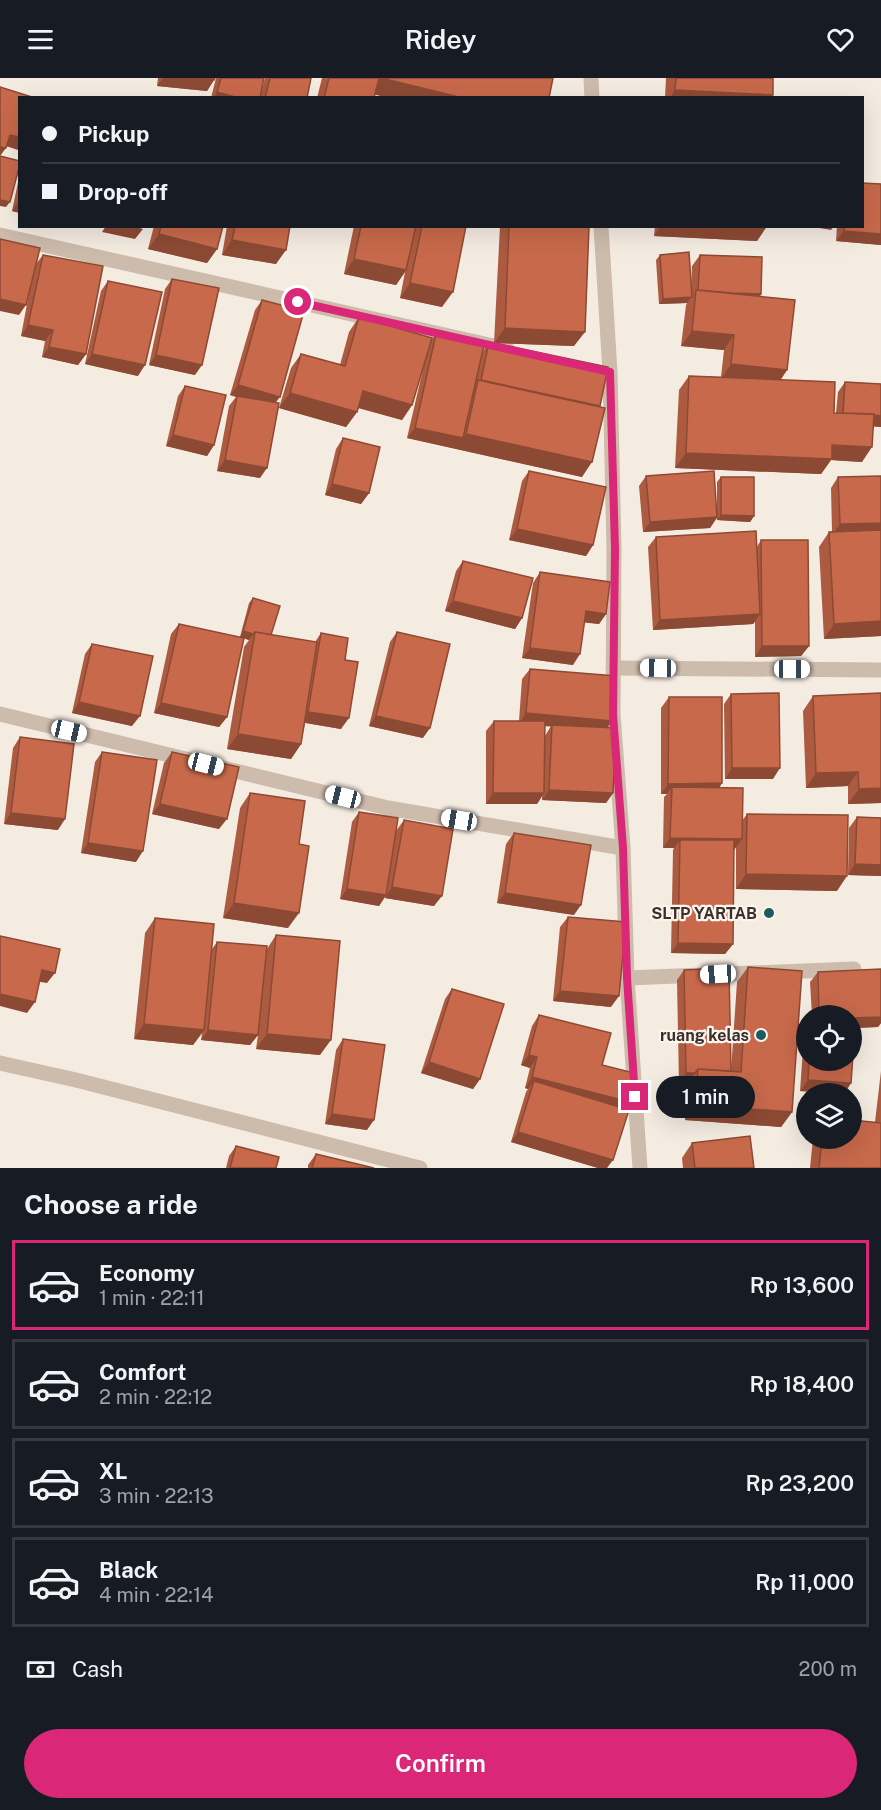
<!DOCTYPE html>
<meta charset="utf-8">
<style>
:root{--surface:#171b24;--page:#20242c;--text:#f1f3f6;--muted:#9ea1a6;--line:#363941;--accent:#db2777}
body{margin:0;font-family:"Public Sans",sans-serif;background:var(--page);color:var(--text);height:100vh;display:flex;flex-direction:column;font-size:22px;white-space:nowrap}
*{box-sizing:border-box;margin:0}
p{font-size:20px;color:var(--muted)}
.icon{flex:none;width:33px;height:33px;fill:none;stroke:currentColor;stroke-width:2;stroke-linecap:round;stroke-linejoin:round}
.map{position:relative;height:1090px;overflow:hidden}
.drawer{display:flex;flex-direction:column;background:var(--surface);flex:1}
.drawer>*{flex:none}
.hud{position:absolute;left:18px;top:18px;width:846px;height:132px;border-radius:0px;box-shadow:0 6px 24px #0002;display:grid;align-content:center;height:132px;padding:0 24px;background:var(--surface)}
.controls{position:absolute;left:796px;top:927px;display:grid;gap:12px}
.controls a{display:grid;place-items:center;width:66px;height:66px;border-radius:50%;background:var(--surface);box-shadow:0 6px 24px #0002;font-size:30px}
.end{position:absolute;width:27px;height:27px;margin:-14px;border:8px solid #db2777;background:#fff;box-shadow:0 0 0 3px #fff}
.from{border-radius:50%}
.bubble{position:absolute;height:42px;border-radius:21px;background:var(--surface);box-shadow:0 6px 24px #0002;font-size:20px;font-weight:600;line-height:42px;text-align:center}
.car{position:absolute;width:18px;height:36px;margin:-18px -9px;border-radius:8px;box-shadow:0 0 4px 2px #0007;background:linear-gradient(#fff 24%,#345 0 40%,#fff 0 76%,#345 0 86%,#fff 0)}
.hud b{display:flex;align-items:center;gap:21px;height:57px;font-size:22px}
.hud b+b{border-top:2px solid var(--line)}
.hud i{width:15px;height:15px;background:var(--text)}
ul{padding:0;list-style:none}
li{display:flex;align-items:center;gap:18px;height:90px;margin:0 12px 9px;padding:0 12px;border:3px solid var(--line);border-radius:0px}
li div{flex:1}
li b{display:block;font-size:22px}
li em{font-style:normal;font-weight:600}
li.current{border-color:var(--accent)}
li>.icon{width:54px;height:54px;stroke-width:1.5}
h2{padding:0 24px;font-size:27px;line-height:72px}
.pay{display:flex;align-items:center;gap:15px;height:66px;padding:0 24px;font-size:22px}
.pay p{margin-inline-start:auto}
.button{display:flex;gap:12px;margin-top:auto;padding:12px 24px}
.button a{flex:1;height:69px;border-radius:36px;background:var(--accent);color:#fff;font-size:24px;font-weight:600;line-height:69px;text-align:center}
header{display:flex;justify-content:space-between;align-items:center;height:78px;padding:0 24px;background:var(--surface);font-size:27px;font-weight:600}
.map>svg:first-child{display:block}
.lines{fill:none;stroke-linecap:round;stroke-linejoin:round}
.minor{stroke:#cdbbac;stroke-width:15}
.wall{fill:#ac5a40;fill-rule:evenodd}
.shaded-wall{fill:#8c4a34}
.building{fill:#c8694b;stroke:#8c4a34;stroke-width:1.5}
.route{stroke:#db2777;stroke-width:8}
.poi-dot{fill:#1f5a5e;stroke:#fbf5ee;stroke-width:2}
.labels{text-anchor:middle;dominant-baseline:central;stroke-width:4.5;stroke-linejoin:round;paint-order:stroke}
.poi-label{font-size:16px;font-weight:bold;fill:#3b302b;stroke:#fbf5ee;text-anchor:end}
</style>
<header><svg class="icon" aria-label="menu" viewBox="0 0 24 24"><path d="M4 6h16M4 12h16M4 18h16"/></svg>Ridey<svg class="icon" aria-label="heart" viewBox="0 0 24 24"><path d="M12 20l-8-8c-3-5 5-10 8-4 3-6 11-1 8 4z"/></svg></header>
<div class="map">
<svg width="881" height="1090" viewBox="0 0 881 1090">
<rect width="100%" height="100%" fill="#f4ebe1"/>
<g class="lines">
<g class="minor">
<path d="M591,0L592,20"/>
<path d="M601,148L610,294L614,471L613,636L623,770L627,900L640,1090"/>
<path d="M0,157L507,271"/>
<path d="M613,590L881,592"/>
<path d="M0,636L190,682"/>
<path d="M219,689L388,730L623,770"/>
<path d="M627,900L854,891"/>
<path d="M0,985L76,1002L420,1090"/>
</g>
</g>
<g class="wall">
<path d="M158,0H215L214,2L207,13L157,8Z"/>
<path d="M216,0H264L260,20H211Z"/>
<path d="M265,0H311L307,20H260Z"/>
<path d="M322,0H553L549,20H389L375,16L374,20H317Z"/>
<path d="M666,0H773L771,20H665Z"/>
<path d="M20,95V135L12,133Z"/>
<path d="M862,105L881,106V167L836,163L837,148H862Z"/>
<path d="M154,148H223L217,171L207,185L148,171Z"/>
<path d="M227,148H290L276,186L222,177Z"/>
<path d="M354,148H466L442,229L400,220L405,194L396,207L344,196Z"/>
<path d="M500,148H589L574,268L494,265Z"/>
<path d="M655,148H767L757,163L654,158Z"/>
<path d="M43,177L86,276L78,287L42,279L45,263L21,258L31,205L19,237L36,186Z"/>
<path d="M660,177L691,214L692,188L700,177L761,216L760,218L787,292L781,301L834,335H836L838,314L845,304L881,306V349L873,348L862,384L831,382L821,396L675,390L679,312L689,298L721,299L724,272L681,268L686,227L687,225L659,226L656,182Z"/>
<path d="M172,201L195,297L149,287L165,211Z"/>
<path d="M108,203L138,298L85,286L101,213Z"/>
<path d="M262,222L276,325L260,400L217,393L229,328L236,319L230,317L255,232Z"/>
<path d="M359,239L430,264L436,256L482,275L489,264L600,328L582,399L407,360L424,287L412,327L402,342L358,330L357,334L346,349L279,330L291,290L301,276L340,287L349,254Z"/>
<path d="M185,308L214,367L207,378L166,368L178,318Z"/>
<path d="M343,360L369,415L361,426L325,417L336,371Z"/>
<path d="M529,393L593,467L586,478L509,462L522,403Z"/>
<path d="M646,398L717,432V404L721,399L754,438L750,444L717,442V440L710,450L643,454L639,408Z"/>
<path d="M881,398V558L824,561L819,469L829,454H832L831,410L838,399Z"/>
<path d="M656,459L757,469L761,462L809,568L801,578L755,579V544L753,546L653,552L648,469Z"/>
<path d="M463,483L522,540L515,551L445,533L456,493Z"/>
<path d="M540,494L606,536L599,546L585,544L573,587L522,580L533,505Z"/>
<path d="M253,520L271,557L315,564L321,555L345,582L341,651L305,645L301,666L291,681L227,671L244,569L249,562L240,559L249,525Z"/>
<path d="M179,546L227,639L219,649L154,635L171,556Z"/>
<path d="M397,554L423,660L369,648L390,564Z"/>
<path d="M92,566L132,648L72,635L85,576Z"/>
<path d="M530,591L612,643L607,650L613,715L606,725L542,722V718L537,726H486V653L494,643H519L522,601ZM545,648H551L545,658Z"/>
<path d="M731,616L773,701H725L724,626Z"/>
<path d="M813,618L881,725L848,726V708L806,710L803,633Z"/>
<path d="M669,619L722,705L719,710L742,743L747,736L837,813L736,811V769L734,772L733,866L725,876L671,875L673,772L674,770H663L664,719L667,716H661V630Z"/>
<path d="M20,659L58,752L4,746L13,670Z"/>
<path d="M102,674L136,784L81,775L95,684Z"/>
<path d="M172,674L219,751L152,736L164,685Z"/>
<path d="M250,715L299,766L288,850L223,840L240,730Z"/>
<path d="M359,734L396,753L404,742L434,828L385,820V819L379,828L340,821L352,744Z"/>
<path d="M857,739L881,740V798L848,797L849,750Z"/>
<path d="M514,755L574,837L497,825L506,766Z"/>
<path d="M568,839L611,929L553,923L560,849Z"/>
<path d="M155,840L212,871L217,864L267,871L276,857L320,977L256,971L258,957L250,967L201,962L202,955L193,967L134,961L145,855Z"/>
<path d="M748,889L792,1034L781,1049L685,1042L687,1005L679,1006L677,902L684,892L731,993L737,904Z"/>
<path d="M881,891V945L878,949L855,950L851,1005L844,1016L800,1013L804,957L807,953V982H852V938H812L810,904L818,894Z"/>
<path d="M452,911L480,1001L473,1011L421,995L445,921Z"/>
<path d="M539,937L602,987L622,1030L607,1090H598L511,1064L526,1014L528,1011L525,1010L530,990L521,987L532,948Z"/>
<path d="M343,961L367,1052L325,1046L336,972Z"/>
<path d="M881,993V1090H810L813,1060H852L875,1044Z"/>
<path d="M692,1065L754,1090H683L682,1080Z"/>
<path d="M236,1068L276,1090H226L229,1078Z"/>
<path d="M316,1076L374,1090H308V1087Z"/>
</g>
<g class="shaded-wall">
<path d="M163,0H191L214,2L207,13L157,8Z"/>
<path d="M379,0H381L463,20H389L368,15Z"/>
<path d="M675,12L773,17L771,20H670Z"/>
<path d="M217,14L239,20H214Z"/>
<path d="M10,57L20,59V70L18,72L3,67Z"/>
<path d="M0,69L6,70L0,78Z"/>
<path d="M0,122L10,124L6,129L0,128Z"/>
<path d="M19,123L20,135L12,133Z"/>
<path d="M106,148H133L143,151L135,161L102,154Z"/>
<path d="M661,148H767L757,163L654,158Z"/>
<path d="M808,148H834L831,152Z"/>
<path d="M844,153L881,156V167L836,163Z"/>
<path d="M159,156L217,171L207,185L148,171Z"/>
<path d="M232,162L286,172L276,186L222,177Z"/>
<path d="M354,181L406,192L396,207L344,196Z"/>
<path d="M410,205L453,214L442,229L400,220Z"/>
<path d="M698,215L761,216L754,227Z"/>
<path d="M691,219L687,225L659,226L663,221Z"/>
<path d="M0,221L26,227L19,237L0,233Z"/>
<path d="M28,247L53,252L45,263L21,258Z"/>
<path d="M505,250L585,254L574,268L494,265Z"/>
<path d="M692,253L734,257L724,272L681,268Z"/>
<path d="M49,269L86,276L78,287L42,279Z"/>
<path d="M92,276L145,287L138,298L85,286Z"/>
<path d="M156,277L202,287L195,297L149,287Z"/>
<path d="M731,286L787,292L777,307L721,301Z"/>
<path d="M238,307L280,319L272,329L230,317Z"/>
<path d="M363,313L412,327L402,342L352,328Z"/>
<path d="M290,315L357,334L346,349L279,330Z"/>
<path d="M843,336L881,338V349L836,346Z"/>
<path d="M415,350L463,360L466,356L592,384L582,399L407,360Z"/>
<path d="M173,357L214,367L207,378L166,368Z"/>
<path d="M832,367L872,369L862,384L831,382L821,396L675,390L686,375Z"/>
<path d="M225,382L267,390L260,400L217,393Z"/>
<path d="M332,406L369,415L361,426L325,417Z"/>
<path d="M721,437L754,438L750,444L717,442Z"/>
<path d="M717,439L710,450L643,454L650,444Z"/>
<path d="M881,445V456L832,457L840,446Z"/>
<path d="M517,451L593,467L586,478L509,462Z"/>
<path d="M453,523L522,540L515,551L445,533Z"/>
<path d="M586,533L606,536L599,546L579,544Z"/>
<path d="M760,536L753,546L653,552L660,542Z"/>
<path d="M881,543V558L824,561L834,546Z"/>
<path d="M243,553L253,556L249,562L240,559Z"/>
<path d="M762,568H809L801,578L755,579Z"/>
<path d="M530,570L580,576L573,587L522,580Z"/>
<path d="M79,624L140,638L132,648L72,635Z"/>
<path d="M161,625L227,639L219,649L154,635Z"/>
<path d="M308,634L349,640L341,651L301,644Z"/>
<path d="M526,635L612,643L605,653L519,646Z"/>
<path d="M376,638L430,650L423,660L369,648Z"/>
<path d="M238,656L301,666L291,681L227,671Z"/>
<path d="M732,690H780L773,701H725Z"/>
<path d="M858,694L848,708L806,710L816,695Z"/>
<path d="M722,705L715,716L672,709L667,716H661L668,706Z"/>
<path d="M881,710V725L848,726L859,711Z"/>
<path d="M549,712L613,715L606,725L542,722Z"/>
<path d="M493,715H544L537,726H486Z"/>
<path d="M160,726L227,741L219,751L152,736Z"/>
<path d="M11,735L65,741L58,752L4,746Z"/>
<path d="M670,760L742,761L734,772L680,762L674,770H663Z"/>
<path d="M88,765L143,773L136,784L81,775Z"/>
<path d="M855,786L881,787V798L848,797Z"/>
<path d="M746,796L847,798L837,813L736,811Z"/>
<path d="M392,809L442,818L434,828L385,820Z"/>
<path d="M347,811L386,817L379,828L340,821Z"/>
<path d="M505,815L581,827L574,837L497,825Z"/>
<path d="M234,825L299,835L288,850L223,840Z"/>
<path d="M678,865L733,866L725,876L671,875Z"/>
<path d="M42,892L55,895L47,905L35,903Z"/>
<path d="M560,913L619,918L611,929L553,923Z"/>
<path d="M0,916L35,924L27,935L0,928Z"/>
<path d="M881,939V945L878,949L852,950V940Z"/>
<path d="M144,946L204,952L193,967L134,961Z"/>
<path d="M208,952L258,957L250,967L201,962Z"/>
<path d="M267,956L331,962L320,977L256,971Z"/>
<path d="M529,977L537,979L530,990L521,987Z"/>
<path d="M429,984L480,1001L473,1011L421,995Z"/>
<path d="M686,995H695L687,1005L679,1006Z"/>
<path d="M532,999L626,1023L619,1034L534,1003L528,1011L525,1010Z"/>
<path d="M808,1002L851,1005L844,1016L800,1013Z"/>
<path d="M695,1027L792,1034L781,1049L685,1042Z"/>
<path d="M332,1036L374,1042L367,1052L325,1046Z"/>
<path d="M518,1054L613,1082L607,1090H598L511,1064Z"/>
</g>
<g class="building">
<path d="M191,0H215L214,2Z"/>
<path d="M221,0H264L260,20H239L217,14Z"/>
<path d="M270,0H311L307,20H265Z"/>
<path d="M329,0H379L374,20H324Z"/>
<path d="M381,0H553L549,20H463Z"/>
<path d="M676,0H773V17L675,12Z"/>
<path d="M0,9L35,20H20V59L10,57L6,70L0,69Z"/>
<path d="M0,78L20,83V86L10,124L0,122Z"/>
<path d="M862,105L881,106V156L844,153V148H862Z"/>
<path d="M161,148H223L217,171L159,156Z"/>
<path d="M235,148H290L286,172L232,162Z"/>
<path d="M361,148H416L406,192L354,181Z"/>
<path d="M422,148H466L453,214L410,205Z"/>
<path d="M509,148H589L585,254L505,250Z"/>
<path d="M0,161L40,170L26,227L0,221Z"/>
<path d="M689,174L692,219L663,221L660,177Z"/>
<path d="M43,177L103,188L86,276L49,269L53,252L28,247Z"/>
<path d="M700,177L762,179L761,216L732,215L698,212Z"/>
<path d="M172,201L219,210L202,287L156,277Z"/>
<path d="M108,203L162,214L145,287L92,276Z"/>
<path d="M696,212L795,222L787,292L731,286L734,257L692,253Z"/>
<path d="M262,222L304,233L280,319L238,307Z"/>
<path d="M359,239L432,260L412,327L363,313L357,334L290,315L301,276L345,288Z"/>
<path d="M436,256L484,267L463,360L415,350Z"/>
<path d="M489,264L608,289L600,328L481,302Z"/>
<path d="M689,298L835,304L834,335L874,336L872,369L832,367V381L686,375Z"/>
<path d="M478,302L605,330L592,384L466,356Z"/>
<path d="M845,304L881,306V338L874,337V336L843,335Z"/>
<path d="M185,308L226,317L214,367L173,357Z"/>
<path d="M237,318L279,325L267,390L225,382Z"/>
<path d="M343,360L380,369L369,415L332,406Z"/>
<path d="M529,393L606,409L593,467L517,451Z"/>
<path d="M714,393L717,439L650,444L646,398Z"/>
<path d="M881,398V445L840,446L838,399Z"/>
<path d="M721,399H754V438L721,437Z"/>
<path d="M881,452V543L834,546L829,454Z"/>
<path d="M756,453L760,536L660,542L656,459Z"/>
<path d="M761,462H808L809,568H762Z"/>
<path d="M463,483L533,500L522,540L453,523Z"/>
<path d="M540,494L610,504L606,536L586,533L580,576L530,570Z"/>
<path d="M253,520L280,528L271,557L255,554L253,556L243,553Z"/>
<path d="M179,546L244,560L227,639L161,625Z"/>
<path d="M255,554L317,564L301,666L238,656Z"/>
<path d="M397,554L450,566L430,650L376,638Z"/>
<path d="M321,555L348,560L345,582L358,584L349,640L308,634Z"/>
<path d="M92,566L153,578L140,638L79,624Z"/>
<path d="M530,591L616,598L612,643L526,635Z"/>
<path d="M779,615L780,690H732L731,616Z"/>
<path d="M881,615V710L859,711L858,694L816,695L813,618Z"/>
<path d="M669,619H722V705L668,706Z"/>
<path d="M494,643H545L544,715H493Z"/>
<path d="M552,647L616,650L613,715L549,712Z"/>
<path d="M20,659L74,666L65,741L11,735Z"/>
<path d="M102,674L157,682L143,773L88,765Z"/>
<path d="M172,674L239,689L227,741L160,726Z"/>
<path d="M672,709L743,710L742,761L670,760Z"/>
<path d="M250,715L305,723L299,766L309,768L299,835L234,825Z"/>
<path d="M359,734L398,740L386,817L347,811Z"/>
<path d="M747,736L848,737L847,798L746,796Z"/>
<path d="M857,739L881,740V787L855,786Z"/>
<path d="M404,742L453,751L442,818L392,809Z"/>
<path d="M514,755L591,767L581,827L505,815Z"/>
<path d="M680,762H734L733,866L678,865Z"/>
<path d="M568,839L626,844L619,918L560,913Z"/>
<path d="M155,840L214,846L204,952L144,946Z"/>
<path d="M276,857L340,863L331,962L267,956Z"/>
<path d="M0,858L60,871L55,895L42,892L35,924L0,916Z"/>
<path d="M217,864L267,868L258,957L208,952Z"/>
<path d="M748,889L802,893L792,1034L695,1027L698,991L741,994Z"/>
<path d="M729,890L731,993L698,991L695,995H686L684,892Z"/>
<path d="M881,891V939L852,940V938H819L818,894Z"/>
<path d="M452,911L504,926L480,1001L429,984Z"/>
<path d="M539,937L611,955L602,987L634,995L626,1023L532,999L537,979L529,977Z"/>
<path d="M852,948H855L851,1005L808,1002L809,982H852Z"/>
<path d="M343,961L385,967L374,1042L332,1036Z"/>
<path d="M534,1003L629,1032L613,1082L518,1054Z"/>
<path d="M852,1042L881,1045V1090H819L822,1060H852Z"/>
<path d="M750,1058L754,1090H695L692,1065Z"/>
<path d="M236,1068L279,1079L276,1090H230Z"/>
<path d="M316,1076L374,1090H312Z"/>
</g>
<g class="lines">
<path class="route" d="M298,224L610,294L615,471L613,636L623,770L627,900L635,1019"/>
</g>
<g class="poi-dot">
<circle cx="769" cy="835" r="6"/>
<circle cx="761" cy="957" r="6"/>
</g>
<g class="labels">
<g class="poi-label">
<text x="757" y="835">SLTP YARTAB</text>
<text x="749" y="957">ruang kelas</text>
</g>
</g>
</svg>
<div class="controls">
<a><svg class="icon" aria-label="locate" viewBox="0 0 24 24"><circle cx="12" cy="12" r="6"/><path d="M12 2v4M12 18v4M2 12h4M18 12h4"/></svg></a>
<a><svg class="icon" aria-label="layers" viewBox="0 0 24 24"><path d="M12 4l9 5-9 5-9-5zM3 14l9 5 9-5"/></svg></a>
</div>
<i class="end from" style="left:298px;top:224px"></i>
<i class="end" style="left:635px;top:1019px"></i>
<div class="bubble" style="left:656px;top:998px;width:99px">1 min</div>
<i class="car" style="left:658px;top:590px;rotate:271deg"></i>
<i class="car" style="left:792px;top:591px;rotate:90deg"></i>
<i class="car" style="left:69px;top:653px;rotate:103deg"></i>
<i class="car" style="left:206px;top:686px;rotate:104deg"></i>
<i class="car" style="left:343px;top:719px;rotate:284deg"></i>
<i class="car" style="left:459px;top:742px;rotate:280deg"></i>
<i class="car" style="left:718px;top:896px;rotate:267deg"></i>
<div class="hud">
<b><i class="from"></i>Pickup</b>
<b><i></i>Drop-off</b>
</div>
</div>
<section class="drawer">
<h2>Choose a ride</h2>
<ul>
<li class="current"><svg class="icon" aria-label="car" viewBox="0 0 24 24"><path d="M5 17H2v-5l4-1 3-4h7l3 4 3 1v5h-3M9 17h6M6 11h13"/><circle cx="7" cy="17" r="2"/><circle cx="17" cy="17" r="2"/></svg><div><b>Economy</b><p>1 min · 22:11</p></div><em>Rp 13,600</em></li>
<li><svg class="icon" aria-label="car" viewBox="0 0 24 24"><path d="M5 17H2v-5l4-1 3-4h7l3 4 3 1v5h-3M9 17h6M6 11h13"/><circle cx="7" cy="17" r="2"/><circle cx="17" cy="17" r="2"/></svg><div><b>Comfort</b><p>2 min · 22:12</p></div><em>Rp 18,400</em></li>
<li><svg class="icon" aria-label="car" viewBox="0 0 24 24"><path d="M5 17H2v-5l4-1 3-4h7l3 4 3 1v5h-3M9 17h6M6 11h13"/><circle cx="7" cy="17" r="2"/><circle cx="17" cy="17" r="2"/></svg><div><b>XL</b><p>3 min · 22:13</p></div><em>Rp 23,200</em></li>
<li><svg class="icon" aria-label="car" viewBox="0 0 24 24"><path d="M5 17H2v-5l4-1 3-4h7l3 4 3 1v5h-3M9 17h6M6 11h13"/><circle cx="7" cy="17" r="2"/><circle cx="17" cy="17" r="2"/></svg><div><b>Black</b><p>4 min · 22:14</p></div><em>Rp 11,000</em></li>
</ul>
<div class="pay"><svg class="icon" aria-label="cash" viewBox="0 0 24 24"><path d="M3 7h18v10H3z"/><circle cx="12" cy="12" r="2"/></svg>Cash<p>200 m</p></div>
<div class="button"><a>Confirm</a></div>
</section>
